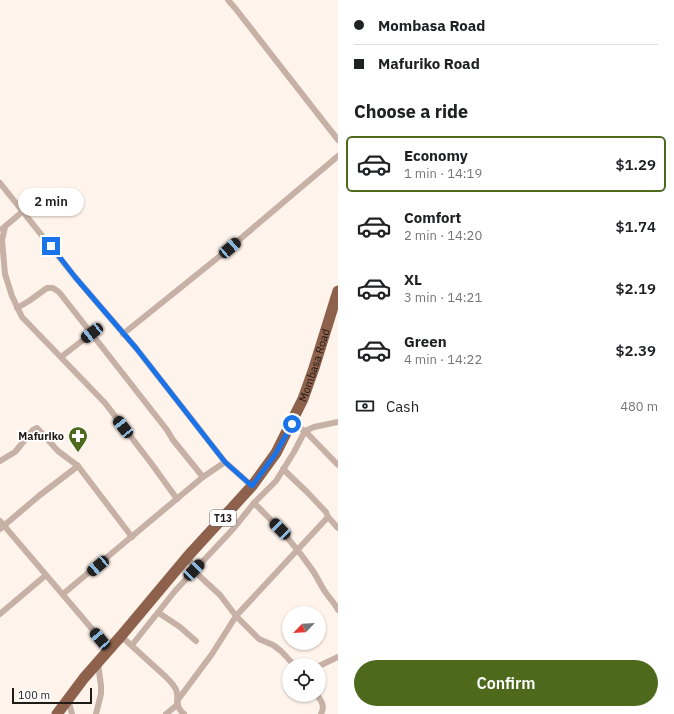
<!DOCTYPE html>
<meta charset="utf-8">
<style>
:root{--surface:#fff;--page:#f6f6f6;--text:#202124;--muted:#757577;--line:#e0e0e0;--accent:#4d691c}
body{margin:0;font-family:"IBM Plex Sans",sans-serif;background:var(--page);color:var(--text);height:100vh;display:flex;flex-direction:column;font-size:15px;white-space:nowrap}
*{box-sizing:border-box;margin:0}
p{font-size:13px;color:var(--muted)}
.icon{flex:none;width:22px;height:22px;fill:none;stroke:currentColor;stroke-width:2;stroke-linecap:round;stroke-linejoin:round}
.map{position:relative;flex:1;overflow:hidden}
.sheet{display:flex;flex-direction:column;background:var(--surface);width:336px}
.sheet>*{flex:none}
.top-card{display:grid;align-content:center;height:88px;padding:0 16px;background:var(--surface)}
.needle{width:26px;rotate:245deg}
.fabs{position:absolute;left:282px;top:606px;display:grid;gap:8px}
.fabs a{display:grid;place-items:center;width:44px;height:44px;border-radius:50%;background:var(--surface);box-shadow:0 1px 3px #0004;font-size:20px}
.scale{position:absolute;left:12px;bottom:10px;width:80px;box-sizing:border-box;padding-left:4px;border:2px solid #1f1b17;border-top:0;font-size:11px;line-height:14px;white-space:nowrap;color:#1f1b17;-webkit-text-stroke:3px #fff;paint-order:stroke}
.end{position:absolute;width:18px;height:18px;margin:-9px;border:5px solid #1a73e8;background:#fff;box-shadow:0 0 0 2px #fff}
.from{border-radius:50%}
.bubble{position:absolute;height:28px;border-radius:14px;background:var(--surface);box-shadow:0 1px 3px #0004;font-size:13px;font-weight:600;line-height:28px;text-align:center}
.car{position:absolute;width:12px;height:24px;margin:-12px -6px;border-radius:5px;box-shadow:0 0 3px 1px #0007;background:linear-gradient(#222 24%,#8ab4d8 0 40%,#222 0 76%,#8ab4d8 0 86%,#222 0)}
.top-card b{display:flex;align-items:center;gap:14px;height:38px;font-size:15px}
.top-card b+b{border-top:1px solid var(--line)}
.top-card i{width:10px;height:10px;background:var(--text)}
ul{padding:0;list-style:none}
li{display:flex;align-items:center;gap:12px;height:56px;margin:0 8px 6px;padding:0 8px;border:2px solid transparent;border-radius:6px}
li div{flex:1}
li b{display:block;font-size:15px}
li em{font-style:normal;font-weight:600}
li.selected{border-color:var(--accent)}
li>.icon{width:36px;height:36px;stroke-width:1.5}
h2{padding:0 16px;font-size:18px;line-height:48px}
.pay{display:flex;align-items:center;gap:10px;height:44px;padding:0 16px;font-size:15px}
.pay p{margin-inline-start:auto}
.action{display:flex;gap:8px;margin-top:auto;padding:8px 16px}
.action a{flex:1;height:46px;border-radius:24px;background:var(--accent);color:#fff;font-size:16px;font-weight:600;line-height:46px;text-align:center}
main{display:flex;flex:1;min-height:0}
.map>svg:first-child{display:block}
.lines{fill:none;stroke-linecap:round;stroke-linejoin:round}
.street{stroke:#c7b1a6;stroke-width:6}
.highway{stroke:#8e614c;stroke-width:11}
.route{stroke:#1a73e8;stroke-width:5}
.labels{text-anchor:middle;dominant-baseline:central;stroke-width:3.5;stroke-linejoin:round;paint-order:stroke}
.shield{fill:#fff;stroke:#625f5d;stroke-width:1}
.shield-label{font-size:10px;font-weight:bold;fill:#1f1b17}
.street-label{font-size:11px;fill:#1f1b17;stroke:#fff}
.poi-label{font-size:11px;font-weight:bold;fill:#1f1b17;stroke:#fff;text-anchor:end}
</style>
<main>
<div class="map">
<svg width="338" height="714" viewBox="0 0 338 714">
<rect width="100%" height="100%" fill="#fff4eb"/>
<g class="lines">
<g class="street">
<path d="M228,0L235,8L338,140"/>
<path d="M0,183L75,277L136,348L225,462L252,486"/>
<path d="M5,227L2,240L5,274L12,296L22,317L105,403L151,463L177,499"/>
<path d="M2,229L22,212"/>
<path d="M17,308L29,301L47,288H53L59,292L167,430L173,440L203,477"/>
<path d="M123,334L220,256L338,156"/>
<path d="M61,357L92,333"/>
<path d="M292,424L305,431L314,427L338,422"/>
<path d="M0,461L15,452L33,430L37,428L58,451L78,466L132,537"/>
<path d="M283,469L307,492L326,512L328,517L338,528"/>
<path d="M254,503C276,524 296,546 313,571C317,577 320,584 324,590C328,597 334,602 338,610"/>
<path d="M0,521L110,650"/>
<path d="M0,529L40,495L78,466"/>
<path d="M188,556L194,571L220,595L236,616L259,639L273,645L281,651L294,665"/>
<path d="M63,594L203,477L225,462"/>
<path d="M159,613L180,627L196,641"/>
<path d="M0,614L46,575"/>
<path d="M121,636L166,677C171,682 176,687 177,693C178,702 176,708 184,714"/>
<path d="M132,645L175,591L234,528L254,503L276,481L294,452L305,431L338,465"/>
<path d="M319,666L338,657"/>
<path d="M317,695C322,702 325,706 321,714"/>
<path d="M68,699L72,714"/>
<path d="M177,701L212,654L236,616L328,517"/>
<path d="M96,714L101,694V686L98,663"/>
<path d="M166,714L177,705"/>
</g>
<path class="highway" id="s1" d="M57,714L84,678L121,636L188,556L252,486L276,453L303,399L314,368L338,291"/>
</g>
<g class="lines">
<path class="route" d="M51,246L75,277L136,348L225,462L252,486L276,453L292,424"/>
</g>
<defs>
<symbol id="pharmacy-pin" viewBox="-11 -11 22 30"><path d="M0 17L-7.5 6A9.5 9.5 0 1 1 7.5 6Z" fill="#4d691c" stroke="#fff"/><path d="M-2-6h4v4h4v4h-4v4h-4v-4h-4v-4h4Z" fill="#fff"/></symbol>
</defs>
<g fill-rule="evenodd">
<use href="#pharmacy-pin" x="67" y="425" width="22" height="30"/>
</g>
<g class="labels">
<rect class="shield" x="210" y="510" width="26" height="16" rx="3"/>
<g class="shield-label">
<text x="223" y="518">T13</text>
</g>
<g class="street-label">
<text stroke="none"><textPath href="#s1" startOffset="437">Mombasa Road</textPath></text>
</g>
<g class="poi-label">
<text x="64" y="436">Mafuriko</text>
</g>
</g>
</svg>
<div class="fabs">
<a><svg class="needle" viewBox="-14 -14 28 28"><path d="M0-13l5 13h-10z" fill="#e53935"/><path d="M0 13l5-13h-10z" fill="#757577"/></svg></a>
<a><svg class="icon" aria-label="locate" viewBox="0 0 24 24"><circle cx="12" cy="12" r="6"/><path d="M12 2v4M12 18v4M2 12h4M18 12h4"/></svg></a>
</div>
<div class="scale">100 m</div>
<i class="end from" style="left:292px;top:424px"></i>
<i class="end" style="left:51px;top:246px"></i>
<div class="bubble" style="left:18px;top:188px;width:66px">2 min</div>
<i class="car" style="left:230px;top:248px;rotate:49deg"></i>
<i class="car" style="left:92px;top:333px;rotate:232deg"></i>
<i class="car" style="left:123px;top:427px;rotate:322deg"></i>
<i class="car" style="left:280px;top:529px;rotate:315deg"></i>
<i class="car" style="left:98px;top:566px;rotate:230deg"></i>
<i class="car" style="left:194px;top:570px;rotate:44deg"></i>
<i class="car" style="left:100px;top:639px;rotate:320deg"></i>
</div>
<section class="sheet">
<div class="top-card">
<b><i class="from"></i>Mombasa Road</b>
<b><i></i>Mafuriko Road</b>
</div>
<h2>Choose a ride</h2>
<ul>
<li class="selected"><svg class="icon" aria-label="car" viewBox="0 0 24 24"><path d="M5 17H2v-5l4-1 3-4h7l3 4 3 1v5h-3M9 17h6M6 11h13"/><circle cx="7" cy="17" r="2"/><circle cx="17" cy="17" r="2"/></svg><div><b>Economy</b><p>1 min · 14:19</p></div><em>$1.29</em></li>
<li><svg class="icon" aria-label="car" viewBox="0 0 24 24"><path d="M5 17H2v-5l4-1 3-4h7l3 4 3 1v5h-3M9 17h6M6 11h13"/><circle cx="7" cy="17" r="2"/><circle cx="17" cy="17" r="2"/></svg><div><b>Comfort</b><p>2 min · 14:20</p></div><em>$1.74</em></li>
<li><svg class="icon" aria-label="car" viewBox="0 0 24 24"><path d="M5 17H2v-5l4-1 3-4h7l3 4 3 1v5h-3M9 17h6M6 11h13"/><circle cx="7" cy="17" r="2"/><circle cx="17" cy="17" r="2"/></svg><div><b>XL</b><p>3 min · 14:21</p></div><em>$2.19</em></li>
<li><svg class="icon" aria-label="car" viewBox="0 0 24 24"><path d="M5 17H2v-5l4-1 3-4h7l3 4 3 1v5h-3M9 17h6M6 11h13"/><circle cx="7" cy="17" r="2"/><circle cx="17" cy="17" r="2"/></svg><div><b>Green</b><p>4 min · 14:22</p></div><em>$2.39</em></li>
</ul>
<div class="pay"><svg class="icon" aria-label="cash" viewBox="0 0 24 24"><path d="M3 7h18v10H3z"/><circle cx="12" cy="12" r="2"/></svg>Cash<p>480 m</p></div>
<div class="action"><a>Confirm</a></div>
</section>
</main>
